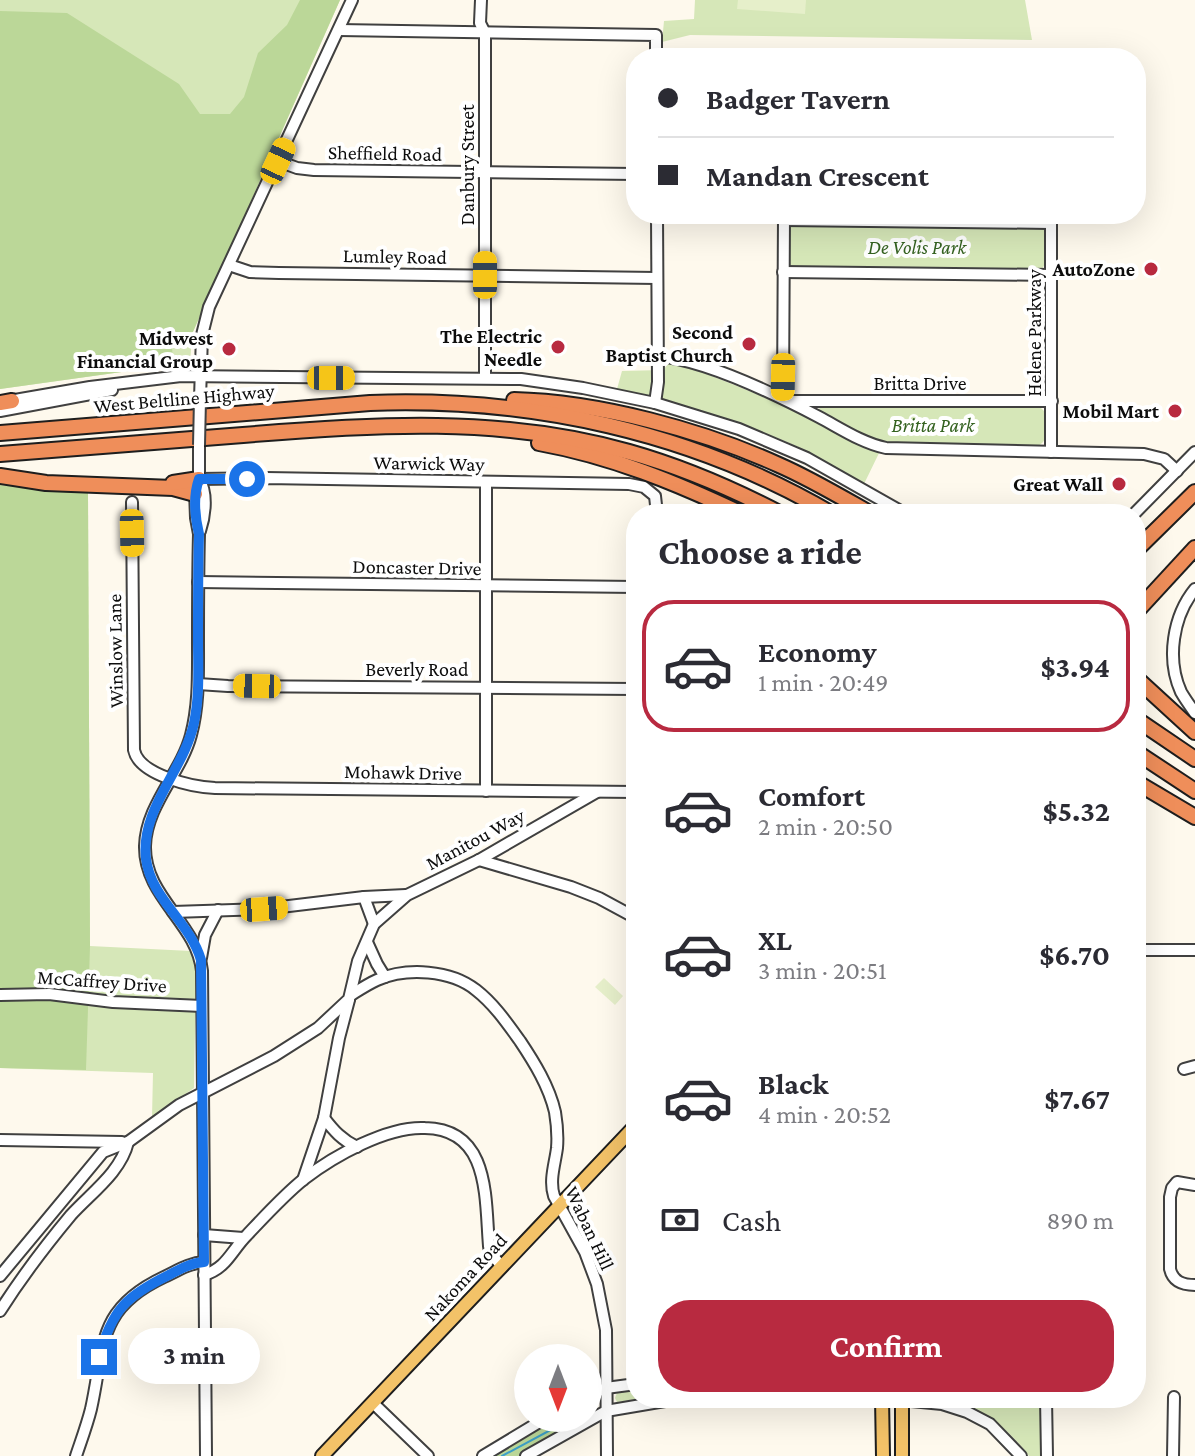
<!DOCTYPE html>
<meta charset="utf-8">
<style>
:root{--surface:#fff;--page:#f2f2f3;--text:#2b2b33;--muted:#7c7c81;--line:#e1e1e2;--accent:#b82a40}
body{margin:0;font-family:"Crimson Pro",serif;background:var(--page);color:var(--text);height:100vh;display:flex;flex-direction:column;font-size:30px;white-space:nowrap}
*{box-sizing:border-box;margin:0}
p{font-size:26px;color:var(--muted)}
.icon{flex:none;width:44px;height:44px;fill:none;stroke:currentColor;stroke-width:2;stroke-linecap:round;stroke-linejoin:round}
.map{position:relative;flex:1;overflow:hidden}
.sheet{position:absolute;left:626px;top:504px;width:520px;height:904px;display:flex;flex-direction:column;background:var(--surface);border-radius:32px;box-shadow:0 8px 32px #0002}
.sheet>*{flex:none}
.guide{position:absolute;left:626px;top:48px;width:520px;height:176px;border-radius:32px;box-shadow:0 8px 32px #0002;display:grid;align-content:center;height:176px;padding:0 32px;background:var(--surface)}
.needle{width:52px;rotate:180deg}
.tools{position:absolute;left:514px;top:1344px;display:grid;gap:16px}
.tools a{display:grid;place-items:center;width:88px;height:88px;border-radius:50%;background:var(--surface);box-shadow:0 8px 32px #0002;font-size:40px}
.end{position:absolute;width:36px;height:36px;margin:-18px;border:10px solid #1a73e8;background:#fff;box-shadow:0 0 0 4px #fff}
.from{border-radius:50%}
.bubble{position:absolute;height:56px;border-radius:28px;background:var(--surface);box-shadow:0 8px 32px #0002;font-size:26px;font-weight:700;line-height:56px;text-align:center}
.car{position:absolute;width:24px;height:48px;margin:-24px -12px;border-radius:10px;box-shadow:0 0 6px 2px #0007;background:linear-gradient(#f5c518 24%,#345 0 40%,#f5c518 0 76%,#345 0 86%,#f5c518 0)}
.guide b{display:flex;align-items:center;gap:28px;height:76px;font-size:30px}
.guide b+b{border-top:2px solid var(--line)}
.guide i{width:20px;height:20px;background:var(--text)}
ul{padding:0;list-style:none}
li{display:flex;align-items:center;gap:24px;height:132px;margin:0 16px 12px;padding:0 16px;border:4px solid transparent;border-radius:32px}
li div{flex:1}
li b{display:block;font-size:30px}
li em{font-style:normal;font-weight:700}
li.active{border-color:var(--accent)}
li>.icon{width:72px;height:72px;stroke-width:1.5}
h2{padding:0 32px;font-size:36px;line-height:96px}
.pay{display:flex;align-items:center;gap:20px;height:88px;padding:0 32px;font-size:30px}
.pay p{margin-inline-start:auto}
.button{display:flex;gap:16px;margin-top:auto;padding:16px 32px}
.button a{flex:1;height:92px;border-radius:32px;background:var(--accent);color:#fff;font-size:32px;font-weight:700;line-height:92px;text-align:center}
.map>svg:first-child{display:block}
.green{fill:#d6e7b8}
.forest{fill:#bbd798}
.pitch{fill:#e6efca}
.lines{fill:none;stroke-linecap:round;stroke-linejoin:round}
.stream{stroke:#3da0c8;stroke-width:2}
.minor-casing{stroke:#404040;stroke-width:14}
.major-casing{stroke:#1e1e1e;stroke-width:16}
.highway-casing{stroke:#1e1e1e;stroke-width:18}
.minor{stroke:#fff;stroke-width:10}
.major{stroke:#f3c268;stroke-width:12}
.highway{stroke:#ef8e5a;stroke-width:14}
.minor-bridge-casing{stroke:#404040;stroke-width:14;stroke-linecap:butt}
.minor-bridge{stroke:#fff;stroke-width:10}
.route{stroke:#1a73e8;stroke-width:10}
.poi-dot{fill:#b82a40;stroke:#fff;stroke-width:3}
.labels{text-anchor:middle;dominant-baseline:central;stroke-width:8;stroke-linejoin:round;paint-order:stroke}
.street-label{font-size:20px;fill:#0d0d0d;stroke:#fff}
.park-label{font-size:20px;font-style:italic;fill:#346220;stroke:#fff}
.poi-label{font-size:20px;font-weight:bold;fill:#0d0d0d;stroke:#fff;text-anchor:end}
</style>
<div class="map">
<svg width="1195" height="1456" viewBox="0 0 1195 1456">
<rect width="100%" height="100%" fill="#fef9ed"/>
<g class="green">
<path d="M0,0H340L192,334L190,365L183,367L143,369L0,389Z"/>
<path d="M695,0H1025L1032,40L690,35L662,42L664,21L694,19Z"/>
<path d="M794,224L1039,226L1044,228L1046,233C1046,245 1051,263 1039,271L793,268L788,262V230Z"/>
<path d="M676,362C718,378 760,395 802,414C828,426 852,443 880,451L864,484C838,469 811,451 782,440C728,418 673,404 617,389L622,371L663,370L668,364Z"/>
<path d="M820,404L1038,405L1047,414C1047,426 1050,440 1038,446L909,445L881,443L819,411Z"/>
<path d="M0,485L88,493L90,946L191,951L196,972L194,1088L152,1117L153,1073L0,1068Z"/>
<path d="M636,1387V1398H669L617,1402L615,1398L618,1390Z"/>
<path d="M933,1398H1042V1456H1029C1003,1422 976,1405 933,1398Z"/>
</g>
<g class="forest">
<path d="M300,0H340L192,334V340L172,344L173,368L143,369L0,389V11L67,13L179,84L200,114H230L244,97L258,53L287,25Z"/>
<path d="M0,485L88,493L90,947L86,1070L0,1068Z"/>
<path d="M555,1418H586L521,1456H490Z"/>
</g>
<g class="pitch">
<path d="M738,0H806L805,14L737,9Z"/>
<path d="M604,978L623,996L615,1005L595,987Z"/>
</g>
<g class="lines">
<path class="stream" d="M502,1456L571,1419"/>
<defs>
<g id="minor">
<path d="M481,0L480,23L485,33V378"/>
<path d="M339,30L656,35V58"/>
<path d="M278,161L297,168L314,170L636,174"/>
<path d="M784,220L1051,223"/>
<path d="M229,265L250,272L279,273L657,278"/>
<path d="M783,272L1051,275"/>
<path d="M658,356C706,360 775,394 819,417C840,428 862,443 886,448L1144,454L1164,459L1177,471"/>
<path d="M783,398L784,216"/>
<path d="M200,399L202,335L209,307L352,0"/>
<path d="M9,401L90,387L181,376L521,379L583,388L655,403L739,429L807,458L906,514"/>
<path d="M790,401H1052"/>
<path d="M655,403L658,382L657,214"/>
<path d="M0,411L112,390"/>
<path d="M199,445V479L195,491L196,518L199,534C198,571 198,607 198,644C198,674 199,705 191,735C181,773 146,805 145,846C144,897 197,923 202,971L206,1456"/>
<path d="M1051,452V214"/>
<path d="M199,479L266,478L629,484L644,487L655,496L657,514"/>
<path d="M199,479C208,493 205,516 200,531"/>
<path d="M486,482V791"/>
<path d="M132,502L134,750C139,775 192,787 215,788L636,792"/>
<path d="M1134,514L1195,452"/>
<path d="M198,582L636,587"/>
<path d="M1195,589C1173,616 1166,659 1181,692C1185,699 1190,706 1195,713"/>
<path d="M198,684L228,686L636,689"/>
<path d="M479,860L571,887L599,898L636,918"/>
<path d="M364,897L374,924"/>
<path d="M173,912L264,909L364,897L406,895"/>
<path d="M367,942L377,964L385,977"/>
<path d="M1136,950H1195"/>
<path d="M201,958L205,935L218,910"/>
<path d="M0,995L49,994L113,1002L202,1006"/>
<path d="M351,995C359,990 368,984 377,980C407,967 451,970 476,990C494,1004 507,1023 520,1041C534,1062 549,1086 555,1112C557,1124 558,1136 557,1148C555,1164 549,1180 554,1196L585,1252L597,1284L606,1330L607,1456"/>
<path d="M1184,1069L1195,1066"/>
<path d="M324,1118C334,1131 342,1140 357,1147"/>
<path d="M0,1140L122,1142"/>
<path d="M303,1180L324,1118L339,1038L349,1000"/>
<path d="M1195,1185L1177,1182L1172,1188L1170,1197V1269C1173,1282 1183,1285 1195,1285"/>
<path d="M204,1235L243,1238"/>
<path d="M204,1275C227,1268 231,1251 247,1235C265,1216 284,1195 304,1179C334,1156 387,1126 425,1128C490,1129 485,1197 489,1246L490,1252L502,1267"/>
<path d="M0,1276L103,1152L128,1142L179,1105L274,1056L318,1028L349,999L358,961L374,924L407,895L479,860L597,792"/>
<path d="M0,1311C21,1278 46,1245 71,1215C91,1193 121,1172 128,1142"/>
<path d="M588,1396L606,1388L636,1384"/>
<path d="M1046,1398L1047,1456"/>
<path d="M373,1403L428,1456"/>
<path d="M76,1456C81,1441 87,1425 91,1409C105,1346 96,1309 164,1277C177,1271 189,1263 204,1262"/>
<path d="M483,1456L546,1418"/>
<path d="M526,1456L606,1411L665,1401H911L942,1404L967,1412L990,1424L1021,1456"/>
<path d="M1173,1456L1174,1397"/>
</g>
<g id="major">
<path d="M882,1398L883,1456"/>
<path d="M902,1398V1456"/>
<path d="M322,1456L636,1125"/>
</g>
<g id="highway">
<path d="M514,400C598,402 702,430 779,465C811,479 841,497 871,514"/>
<path d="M0,403L12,401"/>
<path d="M0,433L370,403C531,397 692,432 832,514"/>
<path d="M539,443C611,456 677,483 742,514"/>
<path d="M0,454C81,447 162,441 243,435C372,424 503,416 629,452C682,467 733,489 781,514"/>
<path d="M0,476L46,483L173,488L195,494"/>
<path d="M173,483L199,479"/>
<path d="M1136,550L1195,492"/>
<path d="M1136,612L1195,548"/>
<path d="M1136,678L1195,732"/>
<path d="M1136,719L1195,759"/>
<path d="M1136,752L1195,791"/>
<path d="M1136,782L1195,817"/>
</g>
</defs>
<use href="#minor" class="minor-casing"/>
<use href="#major" class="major-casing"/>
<use href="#highway" class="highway-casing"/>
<use href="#minor" class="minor"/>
<use href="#major" class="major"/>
<use href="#highway" class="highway"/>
<defs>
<path id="minor-bridge" d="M199,445L200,399"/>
</defs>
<use href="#minor-bridge" class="minor-bridge-casing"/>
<use href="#minor-bridge" class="minor-bridge"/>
</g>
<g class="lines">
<path class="route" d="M99,1357C112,1310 126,1296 169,1275C180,1269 191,1263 204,1262L201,960C190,922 151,899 146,859C140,809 184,770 194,723C200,695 198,666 198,638C198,603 198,569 199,534C195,517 193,496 199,479H247"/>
</g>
<g class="poi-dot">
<circle cx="1151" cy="269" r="8"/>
<circle cx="749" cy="344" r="8"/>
<circle cx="558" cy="347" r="8"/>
<circle cx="229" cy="349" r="8"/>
<circle cx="1175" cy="411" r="8"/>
<circle cx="1119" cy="484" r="8"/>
</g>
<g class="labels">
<g class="street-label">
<text transform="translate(385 153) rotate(1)">Sheffield Road</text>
<text transform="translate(467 165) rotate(-90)">Danbury Street</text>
<text transform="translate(395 256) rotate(1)">Lumley Road</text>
<text transform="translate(1034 333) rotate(-90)">Helene Parkway</text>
<text x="920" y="383">Britta Drive</text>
<text transform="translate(184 398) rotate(-5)">West Beltline Highway</text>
<text transform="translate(429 463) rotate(1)">Warwick Way</text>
<text transform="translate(417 567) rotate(1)">Doncaster Drive</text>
<text transform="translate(115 651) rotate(-91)">Winslow Lane</text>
<text x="417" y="669">Beverly Road</text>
<text transform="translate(403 772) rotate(1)">Mohawk Drive</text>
<text transform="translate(475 839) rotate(-28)">Manitou Way</text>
<text transform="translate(102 981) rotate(4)">McCaffrey Drive</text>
<text transform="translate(590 1228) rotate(65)">Waban Hill</text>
<text transform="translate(465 1277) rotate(-47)">Nakoma Road</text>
</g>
<g class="park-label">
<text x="917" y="247">De Volis Park</text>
<text x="933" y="425">Britta Park</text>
</g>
<g class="poi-label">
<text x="1135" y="269">AutoZone</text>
<text x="733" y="332">Second<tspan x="733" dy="23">Baptist Church</tspan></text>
<text x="542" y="336">The Electric<tspan x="542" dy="23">Needle</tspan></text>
<text x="213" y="338">Midwest<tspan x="213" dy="23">Financial Group</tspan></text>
<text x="1159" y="411">Mobil Mart</text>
<text x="1103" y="484">Great Wall</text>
</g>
</g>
</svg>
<div class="tools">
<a><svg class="needle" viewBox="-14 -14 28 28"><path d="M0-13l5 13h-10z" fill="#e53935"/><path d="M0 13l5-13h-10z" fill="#7c7c81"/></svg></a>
</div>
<i class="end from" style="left:247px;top:479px"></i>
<i class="end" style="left:99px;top:1357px"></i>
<div class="bubble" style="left:128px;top:1328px;width:132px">3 min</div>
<i class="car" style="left:278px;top:161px;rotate:25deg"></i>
<i class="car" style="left:485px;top:275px;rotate:0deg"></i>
<i class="car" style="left:783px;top:377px;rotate:181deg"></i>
<i class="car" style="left:331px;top:378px;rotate:90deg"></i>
<i class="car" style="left:132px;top:533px;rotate:179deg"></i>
<i class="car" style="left:257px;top:686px;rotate:271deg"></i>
<i class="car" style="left:264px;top:909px;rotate:86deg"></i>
<div class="guide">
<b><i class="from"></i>Badger Tavern</b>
<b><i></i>Mandan Crescent</b>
</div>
<section class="sheet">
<h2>Choose a ride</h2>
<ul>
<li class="active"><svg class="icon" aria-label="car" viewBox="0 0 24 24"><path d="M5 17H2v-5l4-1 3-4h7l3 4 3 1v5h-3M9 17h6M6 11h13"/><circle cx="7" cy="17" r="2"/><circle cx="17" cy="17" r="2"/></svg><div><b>Economy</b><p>1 min · 20:49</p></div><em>$3.94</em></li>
<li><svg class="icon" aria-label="car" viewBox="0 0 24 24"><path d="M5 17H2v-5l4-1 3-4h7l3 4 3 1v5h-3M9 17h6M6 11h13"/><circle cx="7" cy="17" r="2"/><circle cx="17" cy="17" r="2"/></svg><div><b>Comfort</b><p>2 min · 20:50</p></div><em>$5.32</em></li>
<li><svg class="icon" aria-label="car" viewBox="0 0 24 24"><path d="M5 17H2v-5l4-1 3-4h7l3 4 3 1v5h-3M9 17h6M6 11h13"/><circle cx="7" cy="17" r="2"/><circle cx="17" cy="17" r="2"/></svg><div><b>XL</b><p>3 min · 20:51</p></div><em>$6.70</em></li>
<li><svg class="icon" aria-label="car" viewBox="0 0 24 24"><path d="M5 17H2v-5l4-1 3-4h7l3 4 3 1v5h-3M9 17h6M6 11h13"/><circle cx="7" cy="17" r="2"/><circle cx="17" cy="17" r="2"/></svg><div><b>Black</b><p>4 min · 20:52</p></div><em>$7.67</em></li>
</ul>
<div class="pay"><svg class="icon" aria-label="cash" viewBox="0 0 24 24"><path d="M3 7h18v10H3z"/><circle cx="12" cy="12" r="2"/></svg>Cash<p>890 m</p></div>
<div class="button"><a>Confirm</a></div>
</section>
</div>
